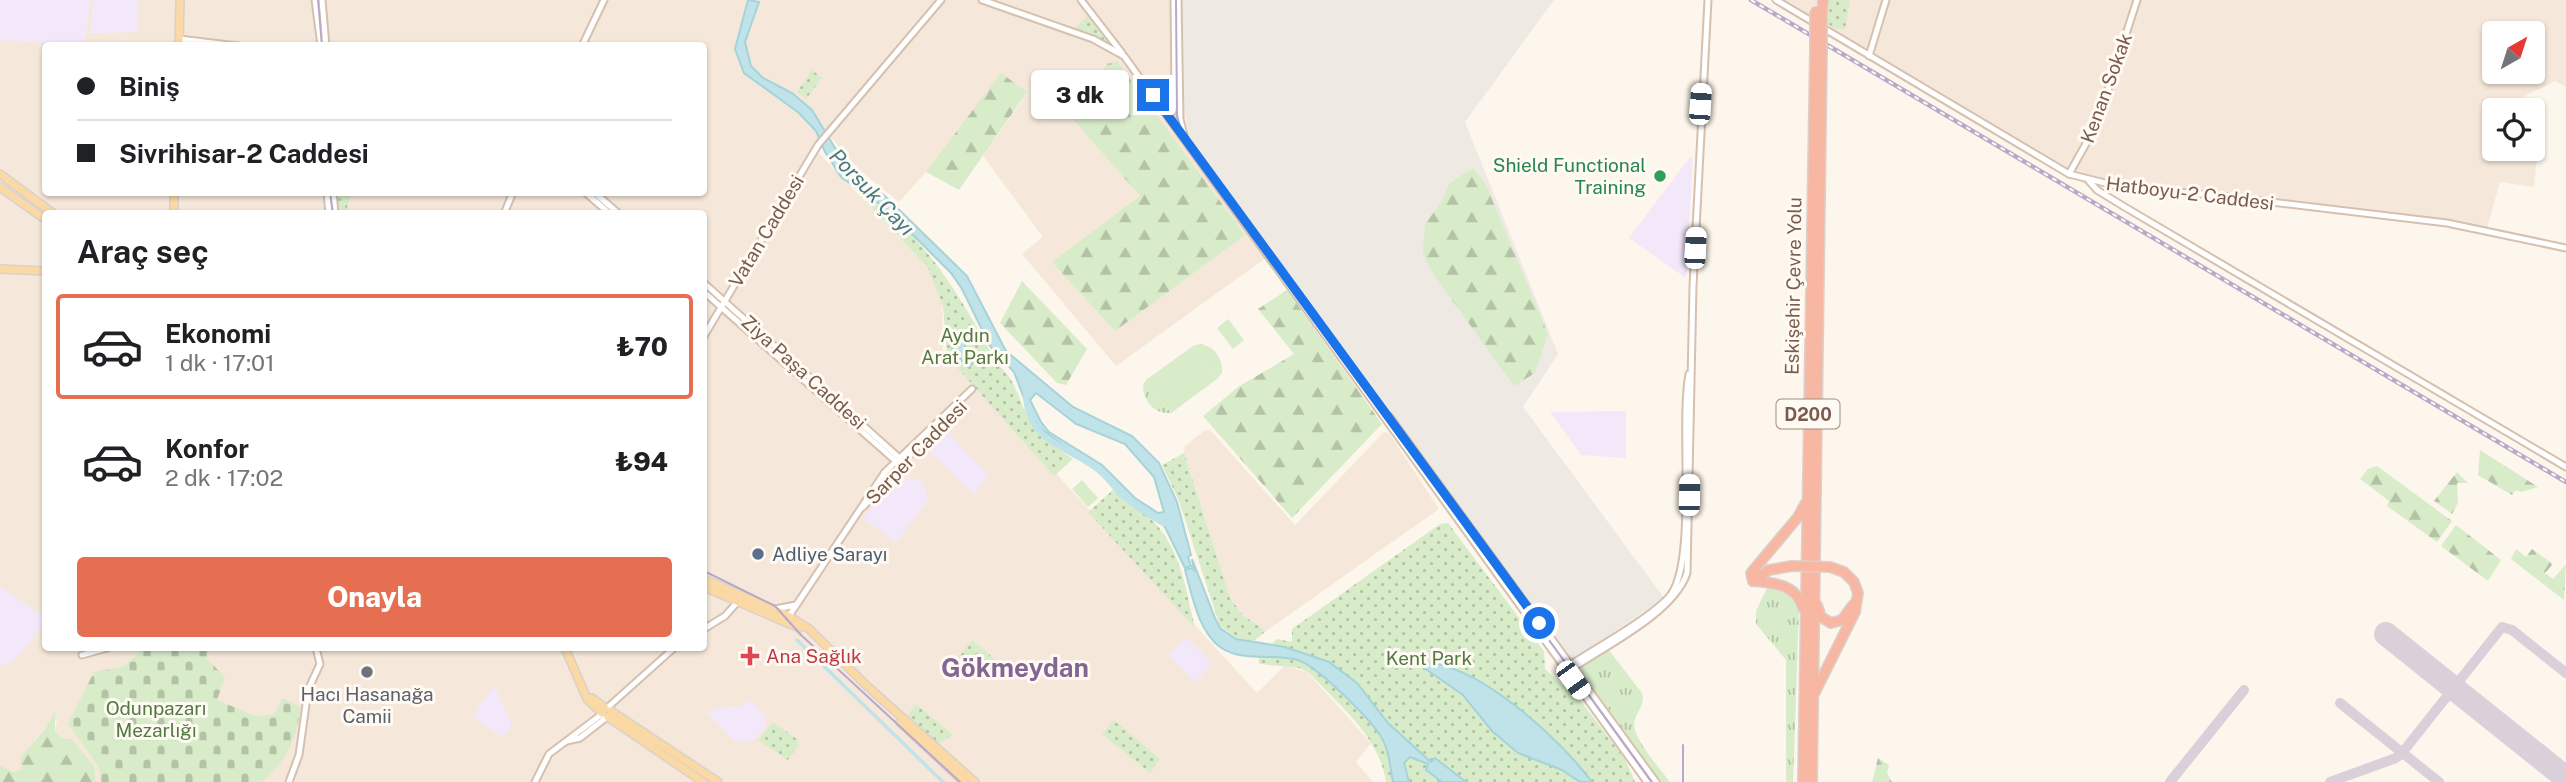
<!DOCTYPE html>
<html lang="tr">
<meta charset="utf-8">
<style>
:root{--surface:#fff;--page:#f2f2f2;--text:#202124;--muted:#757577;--line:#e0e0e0;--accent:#e76f51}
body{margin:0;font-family:"Public Sans",sans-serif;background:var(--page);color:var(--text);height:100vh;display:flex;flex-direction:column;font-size:26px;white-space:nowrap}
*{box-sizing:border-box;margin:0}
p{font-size:23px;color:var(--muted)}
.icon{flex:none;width:38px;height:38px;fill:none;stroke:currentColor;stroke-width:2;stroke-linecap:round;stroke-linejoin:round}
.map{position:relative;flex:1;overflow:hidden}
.sheet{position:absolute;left:42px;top:210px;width:665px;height:441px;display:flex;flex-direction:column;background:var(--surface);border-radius:7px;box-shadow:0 2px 5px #0004}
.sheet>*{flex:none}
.hud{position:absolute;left:42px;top:42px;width:665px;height:154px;border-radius:7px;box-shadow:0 2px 5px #0004;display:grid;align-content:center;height:154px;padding:0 35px;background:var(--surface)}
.needle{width:46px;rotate:39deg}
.buttons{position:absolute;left:2482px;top:21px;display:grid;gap:14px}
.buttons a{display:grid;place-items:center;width:63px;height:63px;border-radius:7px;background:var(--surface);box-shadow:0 2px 5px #0004;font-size:35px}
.end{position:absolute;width:32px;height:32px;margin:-16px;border:9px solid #1a73e8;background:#fff;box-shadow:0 0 0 4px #fff}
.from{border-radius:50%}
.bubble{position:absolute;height:49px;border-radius:7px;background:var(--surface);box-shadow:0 2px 5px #0004;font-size:23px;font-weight:800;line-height:49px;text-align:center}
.car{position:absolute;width:21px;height:42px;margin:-21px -10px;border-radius:9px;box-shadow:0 0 5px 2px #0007;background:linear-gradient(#fff 24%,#345 0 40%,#fff 0 76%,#345 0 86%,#fff 0)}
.hud b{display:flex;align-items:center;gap:24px;height:66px;font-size:26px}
.hud b+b{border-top:2px solid var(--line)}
.hud i{width:18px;height:18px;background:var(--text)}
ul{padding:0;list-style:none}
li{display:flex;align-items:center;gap:21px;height:105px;margin:0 14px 10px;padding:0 21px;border:4px solid transparent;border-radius:7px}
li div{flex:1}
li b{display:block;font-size:26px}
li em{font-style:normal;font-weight:800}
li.current{border-color:var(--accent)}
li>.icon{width:63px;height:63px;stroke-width:1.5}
h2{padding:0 35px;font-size:32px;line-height:84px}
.button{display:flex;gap:14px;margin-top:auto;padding:14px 35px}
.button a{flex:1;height:80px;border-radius:7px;background:var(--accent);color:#fff;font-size:28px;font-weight:800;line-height:80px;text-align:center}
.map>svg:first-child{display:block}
.residential{fill:#f5e8da;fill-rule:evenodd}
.industrial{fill:#efe9e4}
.education{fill:#f3e8fa}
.grass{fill:url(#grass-tufts)}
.forest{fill:url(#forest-firs)}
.cemetery{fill:url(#cemetery-stones)}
.park{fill:url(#park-dots)}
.garden{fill:#d8ecc9}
.water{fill:#bfe3e8;stroke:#a5d3da;stroke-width:2;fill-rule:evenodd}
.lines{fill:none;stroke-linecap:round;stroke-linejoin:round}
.canal{stroke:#bfe3e8;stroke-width:3.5}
.river{stroke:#bfe3e8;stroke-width:6}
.taxiway{stroke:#dbcfda;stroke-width:10}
.runway{stroke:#dbcfda;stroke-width:24}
.secondary-casing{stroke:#d6c0b0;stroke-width:9}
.primary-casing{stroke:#dad1cd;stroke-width:10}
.highway-casing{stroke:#dad1cd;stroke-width:12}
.secondary{stroke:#fff;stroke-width:5}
.primary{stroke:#fbd9a5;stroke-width:7}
.highway{stroke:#f7b7a3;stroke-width:9}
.tram{stroke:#b9a8c9;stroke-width:2}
.rail-casing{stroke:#b9a8c9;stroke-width:4.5}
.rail{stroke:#fffaf3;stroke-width:2;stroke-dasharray:5;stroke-linecap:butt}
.highway-bridge-casing{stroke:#dad1cd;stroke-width:12;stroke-linecap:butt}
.highway-bridge{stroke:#f7b7a3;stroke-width:9}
.route{stroke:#1a73e8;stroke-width:9}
.leisure-dot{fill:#2e9e5b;stroke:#fffaf3;stroke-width:2.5}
.service-dot{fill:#5c6f8a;stroke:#fffaf3;stroke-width:2.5}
.health-dot{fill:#e0444e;stroke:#fffaf3;stroke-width:2.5}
.worship-dot{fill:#6b7280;stroke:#fffaf3;stroke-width:2.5}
.labels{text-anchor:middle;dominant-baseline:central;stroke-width:6;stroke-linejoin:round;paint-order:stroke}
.shield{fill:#fffaf3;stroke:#a28b7f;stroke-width:2}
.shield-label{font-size:18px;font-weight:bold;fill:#7a5c4d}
.street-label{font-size:19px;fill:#7a5c4d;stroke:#fffaf3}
.leisure-label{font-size:19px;fill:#27864d;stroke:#fffaf3;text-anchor:end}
.park-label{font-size:19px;fill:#537a41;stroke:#fffaf3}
.service-label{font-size:19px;fill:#4e5e75;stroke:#fffaf3;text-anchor:start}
.health-label{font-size:19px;fill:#be3a42;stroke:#fffaf3;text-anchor:start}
.worship-label{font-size:19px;fill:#5b616d;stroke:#fffaf3}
.water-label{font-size:21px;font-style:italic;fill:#437c86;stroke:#fffaf3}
.district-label{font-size:26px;font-weight:bold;fill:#846695;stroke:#fffaf3}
</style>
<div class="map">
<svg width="2566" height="782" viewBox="0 0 2566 782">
<defs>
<pattern id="grass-tufts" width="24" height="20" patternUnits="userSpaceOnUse" patternTransform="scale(1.75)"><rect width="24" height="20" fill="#d8ecc9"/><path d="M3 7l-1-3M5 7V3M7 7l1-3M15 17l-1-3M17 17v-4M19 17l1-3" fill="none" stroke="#b4c2a5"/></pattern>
<pattern id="forest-firs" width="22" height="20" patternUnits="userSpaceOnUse" patternTransform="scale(1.75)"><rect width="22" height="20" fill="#d8ecc9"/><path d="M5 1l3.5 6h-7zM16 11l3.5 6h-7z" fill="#b4c2a5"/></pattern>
<pattern id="cemetery-stones" width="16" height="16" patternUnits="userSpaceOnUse" patternTransform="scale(1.75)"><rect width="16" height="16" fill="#d8ecc9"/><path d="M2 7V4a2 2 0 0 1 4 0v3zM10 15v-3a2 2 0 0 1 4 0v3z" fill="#b4c2a5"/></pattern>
<pattern id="park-dots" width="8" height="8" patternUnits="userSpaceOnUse" patternTransform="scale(1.75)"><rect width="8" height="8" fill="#d8ecc9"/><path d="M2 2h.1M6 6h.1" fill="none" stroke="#b4c2a5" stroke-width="1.8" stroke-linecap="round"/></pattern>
</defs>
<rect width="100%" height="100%" fill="#fdf6ec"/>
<g class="residential">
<path d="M0,0H1180L1182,101L1187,130L1274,252L1116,366L1022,254L1043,237L983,156L1027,93L926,172L899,202L858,169L832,138L818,152L934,274L942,290L943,350L1257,693L1284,666L1307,672L1371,743L1356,762L1373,782H96L94,766L72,739H63L55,731L57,719L36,738L21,770L13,772L4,768L0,765ZM46,46H704V192H46ZM46,214H704V648H46Z"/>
<path d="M1771,0H2566V87L2555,81L2490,113L2494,149H2532V132L2539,134L2534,187L2500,182L2486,232L2312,208L2085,184ZM2494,33H2532V72H2494Z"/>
<path d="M1205,430L1211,431L1295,525L1384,432L1389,433L1439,509L1266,631L1244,616L1231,600L1184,453L1185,446Z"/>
</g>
<path class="industrial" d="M1180,0H1554L1465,122L1558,354L1523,407L1664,598L1572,660L1190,138L1182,101Z"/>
<g class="education">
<path d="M0,0H90L87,31L82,45L0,40Z"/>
<path d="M93,0H139L137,32L90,33Z"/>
<path d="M1690,157L1693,158L1686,278L1629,238Z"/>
<path d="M1626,411V458L1581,455L1550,412Z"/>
<path d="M945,429L989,475L974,494L926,449Z"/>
<path d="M898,475L923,482L928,500L896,543L863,518Z"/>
<path d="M0,586L46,618L24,650L11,662L0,666Z"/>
<path d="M1187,638L1212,664L1195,682L1168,655Z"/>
<path d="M494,686L512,725L503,737L472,717Z"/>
<path d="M752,700L765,717V727L753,741H734L707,712L729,706L737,707Z"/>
</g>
<g class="grass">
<path d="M1200,344C1214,346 1223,358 1222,373L1217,379L1193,346Z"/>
<path d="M1146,380L1171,413C1154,414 1144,402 1143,386Z"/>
<path d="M1767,588L1788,594L1799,609L1793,782H1786V660L1756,624V611Z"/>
<path d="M1608,649L1642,693C1646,705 1635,712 1634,725C1634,739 1661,770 1670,782H1661L1581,672V668Z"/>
</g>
<g class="forest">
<path d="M1117,61L1245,235L1115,331L1052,262L1140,196L1073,119L1107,64Z"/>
<path d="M1001,73L1027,92L959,190L926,172Z"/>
<path d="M1473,168L1486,185L1548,334L1535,373L1514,386L1432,272L1423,253L1425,224L1440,204L1450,183Z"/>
<path d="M1022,281L1087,349L1066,385L1057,383L1000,323Z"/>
<path d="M1287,290L1382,424L1292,518L1203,416L1238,387L1294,354L1258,309Z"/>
<path d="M2480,450L2538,487L2521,492L2516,490L2512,495L2478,475Z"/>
<path d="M2377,466L2452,521L2437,542L2387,506L2389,501L2360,479L2368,469Z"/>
<path d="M2457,472L2468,483H2457L2458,503L2452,514L2434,501Z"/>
<path d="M2456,525L2501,560L2488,581L2441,546Z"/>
<path d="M2516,549L2526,557L2532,549L2553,564L2545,573L2553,579L2566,564L2564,600L2511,559Z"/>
<path d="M55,711V731L63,739H72L94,766L96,782H0V765L13,772L21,770V757L46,728Z"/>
<path d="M1878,758L1889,765L1887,773L1892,782H1872Z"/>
</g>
<path class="cemetery" d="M145,648H208L207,659L225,677L217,700L257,717L274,714L283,698L301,707C295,743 289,757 262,782H101L99,767L68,724L94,672L122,667Z"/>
<g class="park">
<path d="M1829,0H1850L1845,29H1836L1828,24Z"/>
<path d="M1089,15L1113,46L1075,28Z"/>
<path d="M812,70L822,78L806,99L797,92Z"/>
<path d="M856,191C923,228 962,300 998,365C1018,381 1018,402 1031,422C1040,438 1058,449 1073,459L1054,476L947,356L943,307L928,268Z"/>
<path d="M336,193H352L345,213H338Z"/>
<path d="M1184,453L1231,600L1244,616L1266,631L1254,641L1237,638L1220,626L1179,501L1162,465Z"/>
<path d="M1113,490C1126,500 1142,509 1153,521C1181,550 1186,590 1195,628L1088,512Z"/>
<path d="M1448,523L1544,651L1545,669L1562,685L1571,688L1625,759L1635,782H1386C1379,736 1340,706 1309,673L1299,668L1259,664V657L1277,639L1292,642V629L1440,524Z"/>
<path d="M972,640L1008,670L1004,675L999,667L986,663L976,681L956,660Z"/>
<path d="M916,704L953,735L937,744L907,716Z"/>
<path d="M1114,720L1160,759L1150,773L1102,734Z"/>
<path d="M773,722L798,740V746L788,760L758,740Z"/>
</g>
<g class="garden">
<path d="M1228,319L1244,340L1233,349L1217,328Z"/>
<path d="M1193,346L1217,379L1171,413L1146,380Z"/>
<path d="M1082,480L1098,498L1088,507L1072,489Z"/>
</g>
<g class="water">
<path d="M748,0L759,2L745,42L751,66L763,78L792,93L812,110L843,161L857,177L885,196L967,276L1006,351L1073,407L1132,436L1159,463L1177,502L1191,555L1188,557L1191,566L1185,568L1165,527L1154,516L1122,493L1094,464L1077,456L1040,428L1031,416L1014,372L990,346L962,289L951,273L889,211L841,177L825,152L816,131L799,113L744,73L735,49ZM1036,393L1076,424L1125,444L1154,477L1164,512L1158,513L1135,498L1102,465L1049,432L1041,422L1030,400Z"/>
<path d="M959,338L965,342L966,358L973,363L968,367L952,349L954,340Z"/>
<path d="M1192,559L1215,618L1220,628L1236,639L1285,647L1329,662L1357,683L1388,723L1431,762L1435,758L1466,782H1442L1426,770L1428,764L1410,757L1404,763L1409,782H1393C1390,767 1389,748 1380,735C1368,717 1317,666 1298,660C1273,653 1243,663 1220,647C1198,631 1192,594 1185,570L1192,568L1194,570Z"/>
<path d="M1424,662C1480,665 1560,739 1592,782H1580L1562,770L1518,753L1492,731L1463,695L1423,667Z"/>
</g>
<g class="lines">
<path class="canal" d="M797,640L943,782"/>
<path class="river" d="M1026,394C1027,444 1072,447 1101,472C1109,479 1115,488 1123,496C1135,506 1150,515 1163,523"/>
<g class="taxiway">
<path d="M2340,703L2439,782"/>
<path d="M2170,782L2244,690"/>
<path d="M2330,782L2396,758L2402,753L2502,627L2512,630L2566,673"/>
</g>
<path class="runway" d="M2386,634L2566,778"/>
<defs>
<g id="secondary">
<path d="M315,0L321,46"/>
<path d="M322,0L326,46"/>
<path d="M982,0L1093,39L1124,56L1647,782"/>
<path d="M1081,0L1122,53"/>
<path d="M1178,0L1180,119L1184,135"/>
<path d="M1776,0L2069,174L2121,187L2212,195L2447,223L2566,248"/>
<path d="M179,39L238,46"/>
<path d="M179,42L200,45"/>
<path d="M582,46L604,0"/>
<path d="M1869,56L1886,0"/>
<path d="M1168,114L1173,111L1175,96L1174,0"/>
<path d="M2069,174L2097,124L2137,0"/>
<path d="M2089,181L2097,190L2123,206L2566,467"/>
<path d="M327,192L329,214"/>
<path d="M333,192L335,214"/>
<path d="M585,192L610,214"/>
<path d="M594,192L619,214"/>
<path d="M504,214L513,192"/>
<path d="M704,283L904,462"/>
<path d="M704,292L900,465"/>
<path d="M704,336L818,145L941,0"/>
<path d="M1389,416L1656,782"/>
<path d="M863,507L917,447"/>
<path d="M775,609L796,605"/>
<path d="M787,619L885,472L972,389"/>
<path d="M704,629L725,616L740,599"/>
<path d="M82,655L107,648"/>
<path d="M1567,667C1594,649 1649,619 1669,597C1698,564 1679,425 1689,374"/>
<path d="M1570,670C1605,646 1674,613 1687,573L1693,286L1708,0"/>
<path d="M607,708L674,648"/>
<path d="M567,741L580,738L607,717"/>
<path d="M289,782L299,755L308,690L320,664L316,648"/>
<path d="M535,782L549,754L602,714"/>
</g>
<g id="primary">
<path d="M179,46L180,0"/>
<path d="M0,174L54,214"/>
<path d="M0,187L46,220"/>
<path d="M174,214V192"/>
<path d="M0,269L46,271"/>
<path d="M704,579L788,616L808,628L867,686L975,782"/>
<path d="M704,587L799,628"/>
<path d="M565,648L587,699L602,713"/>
<path d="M592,698L605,708"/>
<path d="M611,711L718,782"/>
<path d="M608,717L703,782"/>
<path d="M900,722L964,782"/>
</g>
<g id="highway">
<path d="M1822,16L1823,0"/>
<path d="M1753,581L1751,573L1798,517L1805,504"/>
<path d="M1753,581C1773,583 1797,584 1803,608"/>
<path d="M1753,581L1769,570L1792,566"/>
<path d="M1817,605L1821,617L1831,623L1842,620L1853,605"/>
<path d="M1815,692L1855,612L1858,593L1854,582L1844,572L1830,567"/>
<path d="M1803,782L1815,47"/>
<path d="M1812,782L1822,50"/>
</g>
</defs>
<use href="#secondary" class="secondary-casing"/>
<use href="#primary" class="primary-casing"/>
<use href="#highway" class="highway-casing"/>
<use href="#secondary" class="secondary"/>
<use href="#primary" class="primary"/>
<use href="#highway" class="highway"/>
<g class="tram">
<path d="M318,0L322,46"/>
<path d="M1176,0L1177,115L1182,134L1652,782"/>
<path d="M330,192L333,214"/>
<path d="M704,571L775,606L801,635L960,782"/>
<path d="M1683,745V782"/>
</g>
<defs>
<path id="rail" d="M1751,0L2566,482"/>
</defs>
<use href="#rail" class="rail-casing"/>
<use href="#rail" class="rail"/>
<defs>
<g id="highway-bridge">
<path d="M1815,11V47"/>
<path d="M1822,50V16"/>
<path d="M1792,566L1830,567"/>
</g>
</defs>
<use href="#highway-bridge" class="highway-bridge-casing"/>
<use href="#highway-bridge" class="highway-bridge"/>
</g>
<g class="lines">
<path class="route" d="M1153,95L1539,623"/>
</g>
<circle class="leisure-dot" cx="1660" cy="176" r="7"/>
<circle class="service-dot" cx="758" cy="554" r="7"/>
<path class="health-dot" d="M746.5 645.5h7v7h7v7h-7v7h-7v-7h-7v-7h7z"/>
<circle class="worship-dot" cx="367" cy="672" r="7"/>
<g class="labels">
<rect class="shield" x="1776.5" y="399.5" width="63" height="29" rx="5"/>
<g class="shield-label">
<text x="1808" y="414">D200</text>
</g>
<g class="street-label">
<text transform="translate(2106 88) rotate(-70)">Kenan Sokak</text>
<text transform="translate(2190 193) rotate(7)">Hatboyu-2 Caddesi</text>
<text transform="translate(766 231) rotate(-59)">Vatan Caddesi</text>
<text transform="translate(1793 286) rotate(-89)">Eskişehir Çevre Yolu</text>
<text transform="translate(804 372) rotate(42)">Ziya Paşa Caddesi</text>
<text transform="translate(916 452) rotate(-46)">Sarper Caddesi</text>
</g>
<g class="leisure-label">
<text x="1646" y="165">Shield Functional<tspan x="1646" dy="22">Training</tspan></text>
</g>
<g class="park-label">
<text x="965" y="335">Aydın<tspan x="965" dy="22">Arat Parkı</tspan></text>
<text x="1429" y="658">Kent Park</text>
<text x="156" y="708">Odunpazarı<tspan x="156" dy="22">Mezarlığı</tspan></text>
</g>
<g class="service-label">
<text x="772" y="554">Adliye Sarayı</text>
</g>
<g class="health-label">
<text x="766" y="656">Ana Sağlık</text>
</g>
<g class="worship-label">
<text x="367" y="694">Hacı Hasanağa<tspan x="367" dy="22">Camii</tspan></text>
</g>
<g class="water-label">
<text transform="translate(872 192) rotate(46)">Porsuk Çayı</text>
</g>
<g class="district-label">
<text x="1015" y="667">Gökmeydan</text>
</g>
</g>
</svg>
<div class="buttons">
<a><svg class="needle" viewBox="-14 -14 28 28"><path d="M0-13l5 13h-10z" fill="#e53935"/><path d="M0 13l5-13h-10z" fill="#757577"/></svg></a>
<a><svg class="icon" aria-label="locate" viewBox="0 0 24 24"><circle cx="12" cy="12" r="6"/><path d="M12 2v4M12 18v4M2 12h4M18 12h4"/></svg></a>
</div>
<i class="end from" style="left:1539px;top:623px"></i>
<i class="end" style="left:1153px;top:95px"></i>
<div class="bubble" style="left:1031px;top:70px;width:98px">3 dk</div>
<i class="car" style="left:1700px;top:104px;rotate:4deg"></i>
<i class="car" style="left:1695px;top:248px;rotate:3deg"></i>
<i class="car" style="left:1689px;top:495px;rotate:1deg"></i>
<i class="car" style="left:1573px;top:680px;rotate:144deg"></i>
<div class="hud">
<b><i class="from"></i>Biniş</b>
<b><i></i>Sivrihisar-2 Caddesi</b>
</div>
<section class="sheet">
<h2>Araç seç</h2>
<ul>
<li class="current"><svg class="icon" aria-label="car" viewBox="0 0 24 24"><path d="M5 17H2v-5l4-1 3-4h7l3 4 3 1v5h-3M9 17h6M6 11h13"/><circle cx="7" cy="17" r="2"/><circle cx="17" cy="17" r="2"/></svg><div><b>Ekonomi</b><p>1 dk · 17:01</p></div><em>₺70</em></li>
<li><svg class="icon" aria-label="car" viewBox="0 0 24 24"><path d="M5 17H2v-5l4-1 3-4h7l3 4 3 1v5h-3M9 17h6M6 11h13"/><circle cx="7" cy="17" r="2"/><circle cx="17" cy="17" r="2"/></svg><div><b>Konfor</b><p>2 dk · 17:02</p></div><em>₺94</em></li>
</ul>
<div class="button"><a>Onayla</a></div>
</section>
</div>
